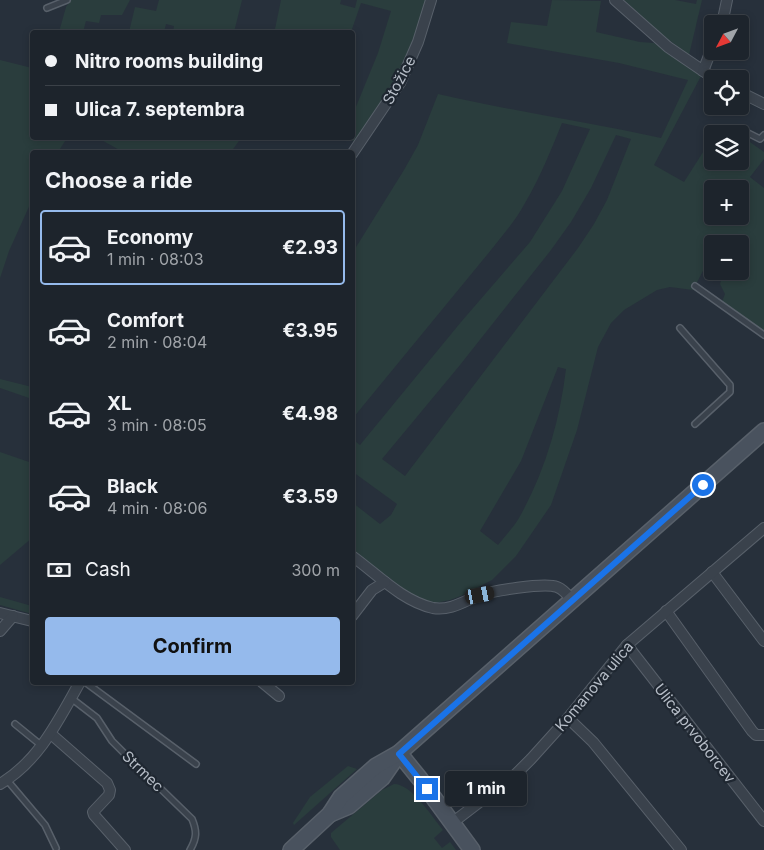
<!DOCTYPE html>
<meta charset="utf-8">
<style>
:root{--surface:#1d242c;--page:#2a3038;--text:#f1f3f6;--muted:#a0a4a9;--line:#3b4148;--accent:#95baec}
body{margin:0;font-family:Inter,sans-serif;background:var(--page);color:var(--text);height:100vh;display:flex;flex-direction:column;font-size:19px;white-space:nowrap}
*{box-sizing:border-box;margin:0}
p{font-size:16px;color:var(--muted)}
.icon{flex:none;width:28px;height:28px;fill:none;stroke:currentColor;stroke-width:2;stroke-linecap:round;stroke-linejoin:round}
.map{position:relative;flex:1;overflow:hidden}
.drawer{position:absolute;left:30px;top:150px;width:325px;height:535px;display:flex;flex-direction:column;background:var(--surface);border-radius:5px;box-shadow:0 2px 8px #0003,0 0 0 1px var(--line)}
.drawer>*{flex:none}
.banner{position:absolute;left:30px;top:30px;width:325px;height:110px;border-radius:5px;box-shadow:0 2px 8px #0003,0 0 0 1px var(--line);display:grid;align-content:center;height:110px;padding:0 15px;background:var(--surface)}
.needle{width:32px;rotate:229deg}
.buttons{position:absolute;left:704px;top:15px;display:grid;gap:10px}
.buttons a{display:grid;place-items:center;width:45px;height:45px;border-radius:5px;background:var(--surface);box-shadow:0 2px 8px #0003,0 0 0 1px var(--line);font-size:25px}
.end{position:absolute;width:22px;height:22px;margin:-11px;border:6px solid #1a73e8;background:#fff;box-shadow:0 0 0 2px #fff}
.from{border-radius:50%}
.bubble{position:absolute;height:35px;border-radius:5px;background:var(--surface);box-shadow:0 2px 8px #0003,0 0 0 1px var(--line);font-size:16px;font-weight:700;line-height:35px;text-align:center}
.car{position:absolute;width:15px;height:30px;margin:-15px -8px;border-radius:6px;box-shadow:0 0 4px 1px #0007;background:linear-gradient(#222 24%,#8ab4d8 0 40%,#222 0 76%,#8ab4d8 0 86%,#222 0)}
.banner b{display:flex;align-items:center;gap:18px;height:48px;font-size:19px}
.banner b+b{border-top:1px solid var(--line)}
.banner i{width:12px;height:12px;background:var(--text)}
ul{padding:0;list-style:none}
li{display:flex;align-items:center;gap:15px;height:75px;margin:0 10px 8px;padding:0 5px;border:2px solid transparent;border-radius:5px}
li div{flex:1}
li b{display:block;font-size:19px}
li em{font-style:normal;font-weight:700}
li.active{border-color:var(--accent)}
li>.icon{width:45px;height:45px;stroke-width:1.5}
h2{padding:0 15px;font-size:22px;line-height:60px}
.pay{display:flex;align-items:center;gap:12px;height:55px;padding:0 15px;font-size:19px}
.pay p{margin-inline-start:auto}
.action{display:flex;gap:10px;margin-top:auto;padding:10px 15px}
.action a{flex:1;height:58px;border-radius:5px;background:var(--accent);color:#111;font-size:20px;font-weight:700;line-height:58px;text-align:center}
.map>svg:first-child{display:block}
.green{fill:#2a3d3d;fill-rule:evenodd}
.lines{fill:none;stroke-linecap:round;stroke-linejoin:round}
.lane-casing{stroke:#58606a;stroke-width:8}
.street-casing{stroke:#58606a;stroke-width:12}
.secondary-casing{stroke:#58606a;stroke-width:18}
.lane{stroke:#3a424c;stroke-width:5}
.street{stroke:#3a424c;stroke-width:10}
.secondary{stroke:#49525e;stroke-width:15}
.route{stroke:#1a73e8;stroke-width:6}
.labels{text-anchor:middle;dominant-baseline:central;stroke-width:4.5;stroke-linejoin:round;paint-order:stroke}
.street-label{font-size:15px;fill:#b6bdc7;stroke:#1f2731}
</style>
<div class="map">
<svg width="764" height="850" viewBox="0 0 764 850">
<rect width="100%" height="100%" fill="#27303b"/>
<g class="green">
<path d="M71,0H130L122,15H101L99,23L86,21L83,32H59L66,7Z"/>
<path d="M159,0H242L234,32H173L174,26L166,24L164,32H129L135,7L156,11Z"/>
<path d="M281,0H341L340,4L355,8L357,0H427L407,57L396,81L356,142L346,138H352L353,114L378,53L391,11L361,3L351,32H293L275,29Z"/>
<path d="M552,0L601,1L596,32L640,42L654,43L701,76L654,165L684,182L712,138V161H740V135L764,152V159L750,177L764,188V331L722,302L725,294L720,284L723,275L720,271H740V244H712V268L705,267L693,290L670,287L657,290L624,310L611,323L598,347L577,430L551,505L516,556L492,580L463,595L450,600L435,603L419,599L402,589L353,552V503L380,524L391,515L397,504L353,472L352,439L360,445L461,322L530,242L562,191L590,129L562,123C551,150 540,178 525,203C516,220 503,235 491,250L353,418V252L404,170L418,145L438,94C512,111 587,122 661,138L688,80L619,63L507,43L511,22L547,26ZM616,135L631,139L607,200L594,224L578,248L405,476L382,459L460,365L551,250L571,222L591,188ZM712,189H740V216H712ZM558,367L566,369C560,420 545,472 519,518C513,528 505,536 498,545L480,531L521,461Z"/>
<path d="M624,0H675L696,4L697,0H702L689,55L661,34Z"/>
<path d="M0,60L32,68V138H67L58,152H32V200L9,251L0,278Z"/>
<path d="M98,138H241L231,152H123Z"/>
<path d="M0,379L32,387V399L0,388Z"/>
<path d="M0,452L32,463V538L0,565Z"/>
<path d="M0,597L32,606V614L0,605Z"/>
<path d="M348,766L357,769L294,825L293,823L310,797Z"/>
<path d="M394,784C412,784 432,817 443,830L434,838L442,848L450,842L456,850H340L331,837V833L382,790Z"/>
</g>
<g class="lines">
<defs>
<g id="lane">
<path d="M47,8L67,0"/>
<path d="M744,131L760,139L764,135"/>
<path d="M695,286L764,335"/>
<path d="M680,328L730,385V392L695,424"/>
<path d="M85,682L196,764"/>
<path d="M71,698L97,718L112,741L127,756L192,819C197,831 197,838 190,850"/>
<path d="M15,724L42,746"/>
<path d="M7,780L45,825L56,848"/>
</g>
<g id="street">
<path d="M615,0L668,47L715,79"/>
<path d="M722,24L727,0"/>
<path d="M703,71L712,48"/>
<path d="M740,92L764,104"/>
<path d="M352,154L400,83L418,42L431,0"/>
<path d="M352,556C377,574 402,601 433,608C449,611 463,602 477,596C491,591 545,582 557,587C563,589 568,595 572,600"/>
<path d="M712,572L764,641"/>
<path d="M666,611L752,731L756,735H764"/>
<path d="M0,613L32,621"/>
<path d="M352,616L372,590L385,582"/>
<path d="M0,631L13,616"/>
<path d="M627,645L764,821"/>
<path d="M262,682L279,696"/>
<path d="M568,718L593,742L681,850"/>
<path d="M51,734L107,783L110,790L109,795L93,812L94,815L125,850"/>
<path d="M0,784C39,761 58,721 80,682"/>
<path d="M452,823L516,774L531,759L568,718L627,645L764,528"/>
</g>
<g id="secondary">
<path d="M399,753L420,779L472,850"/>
<path d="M330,814L349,806L382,778L398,755"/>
<path d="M291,850L330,814L341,797L376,766L399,753L764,431"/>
</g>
</defs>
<use href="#lane" class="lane-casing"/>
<use href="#street" class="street-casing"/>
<use href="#secondary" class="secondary-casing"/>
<use href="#lane" class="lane"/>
<use href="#street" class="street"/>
<use href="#secondary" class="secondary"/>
</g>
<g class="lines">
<path class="route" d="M427,789L399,754L703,485"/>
</g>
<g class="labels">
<g class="street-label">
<text transform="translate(399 80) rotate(-62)">Stožice</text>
<text transform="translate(594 686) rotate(-50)">Komanova ulica</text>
<text transform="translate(695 733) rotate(52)">Ulica prvoborcev</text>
<text transform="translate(143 771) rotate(44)">Strmec</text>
</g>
</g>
</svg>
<div class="buttons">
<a><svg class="needle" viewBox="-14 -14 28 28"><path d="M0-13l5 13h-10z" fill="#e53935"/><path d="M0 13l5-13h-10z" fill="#a0a4a9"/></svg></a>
<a><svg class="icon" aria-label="locate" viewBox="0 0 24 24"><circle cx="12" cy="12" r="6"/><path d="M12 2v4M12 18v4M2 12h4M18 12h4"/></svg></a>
<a><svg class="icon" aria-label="layers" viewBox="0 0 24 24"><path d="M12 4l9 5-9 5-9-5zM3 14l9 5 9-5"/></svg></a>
<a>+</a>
<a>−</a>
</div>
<i class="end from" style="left:703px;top:485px"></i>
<i class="end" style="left:427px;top:789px"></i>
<div class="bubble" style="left:445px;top:771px;width:82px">1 min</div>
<i class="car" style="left:480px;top:595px;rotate:79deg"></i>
<div class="banner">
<b><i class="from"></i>Nitro rooms building</b>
<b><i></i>Ulica 7. septembra</b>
</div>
<section class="drawer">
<h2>Choose a ride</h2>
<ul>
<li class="active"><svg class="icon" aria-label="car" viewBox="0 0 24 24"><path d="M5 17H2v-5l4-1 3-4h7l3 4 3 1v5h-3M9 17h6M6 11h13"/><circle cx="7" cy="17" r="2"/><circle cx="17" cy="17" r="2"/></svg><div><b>Economy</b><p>1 min · 08:03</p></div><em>€2.93</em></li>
<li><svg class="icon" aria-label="car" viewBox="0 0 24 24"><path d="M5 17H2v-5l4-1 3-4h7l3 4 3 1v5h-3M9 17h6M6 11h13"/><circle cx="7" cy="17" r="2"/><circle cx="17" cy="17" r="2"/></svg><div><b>Comfort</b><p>2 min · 08:04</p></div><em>€3.95</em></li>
<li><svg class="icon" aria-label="car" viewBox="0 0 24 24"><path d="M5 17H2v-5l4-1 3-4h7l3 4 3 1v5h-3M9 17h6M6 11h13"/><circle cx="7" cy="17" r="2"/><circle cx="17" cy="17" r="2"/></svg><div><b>XL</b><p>3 min · 08:05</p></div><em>€4.98</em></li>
<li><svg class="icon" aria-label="car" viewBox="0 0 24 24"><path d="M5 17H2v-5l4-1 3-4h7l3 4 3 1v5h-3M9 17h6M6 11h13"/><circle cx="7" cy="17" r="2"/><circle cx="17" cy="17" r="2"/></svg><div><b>Black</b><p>4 min · 08:06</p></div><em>€3.59</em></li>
</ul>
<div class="pay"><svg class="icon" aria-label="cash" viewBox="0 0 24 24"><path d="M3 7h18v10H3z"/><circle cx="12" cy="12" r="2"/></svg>Cash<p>300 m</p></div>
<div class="action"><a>Confirm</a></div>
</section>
</div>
